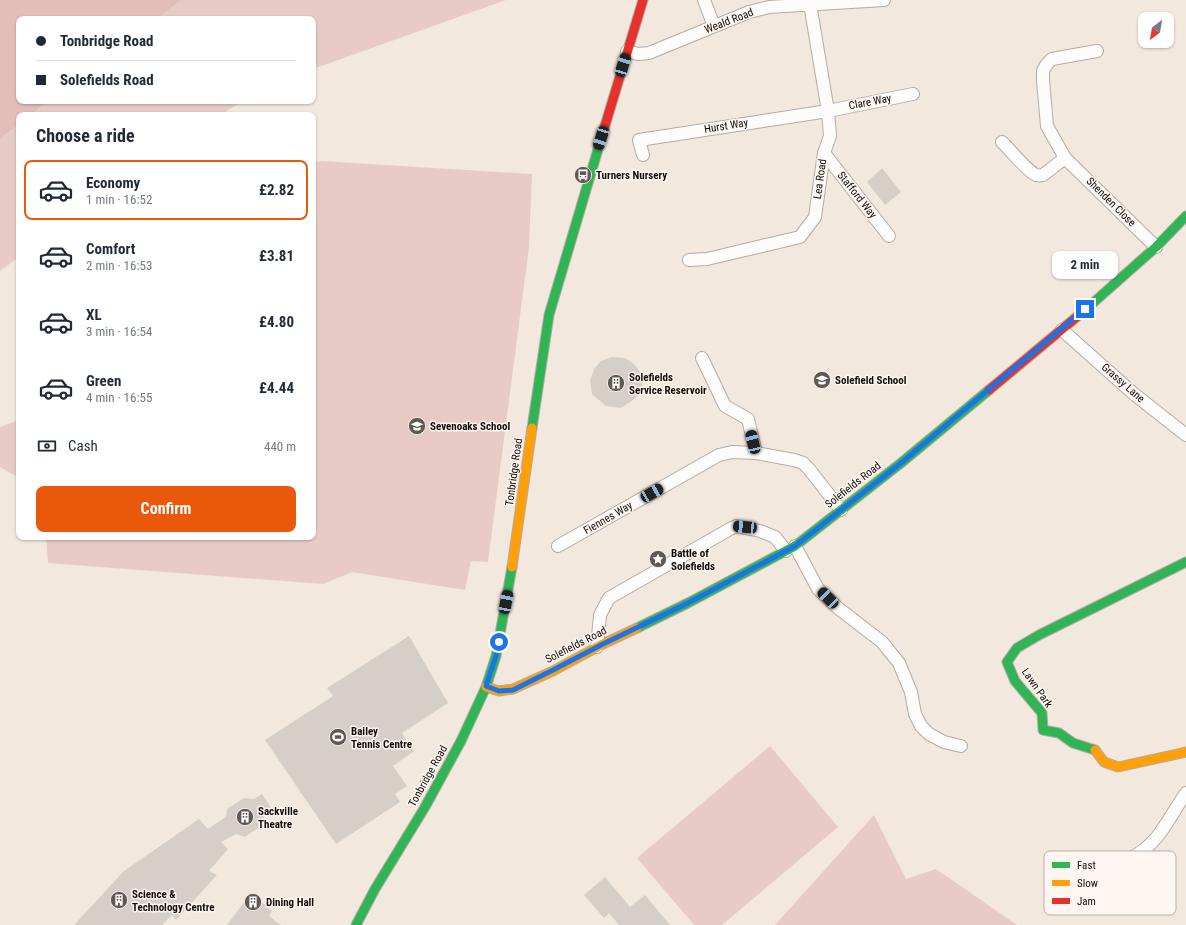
<!DOCTYPE html>
<meta charset="utf-8">
<style>
:root{--surface:#fff;--page:#f2f2f3;--text:#1f2937;--muted:#747a83;--line:#e0e1e3;--accent:#ea580c}
body{margin:0;font-family:"Roboto Condensed",sans-serif;background:var(--page);color:var(--text);height:100vh;display:flex;flex-direction:column;font-size:15px;white-space:nowrap}
*{box-sizing:border-box;margin:0}
p{font-size:13px;color:var(--muted)}
.icon{flex:none;width:22px;height:22px;fill:none;stroke:currentColor;stroke-width:2;stroke-linecap:round;stroke-linejoin:round}
.map{position:relative;flex:1;overflow:hidden}
.sheet{position:absolute;left:16px;top:112px;width:300px;height:428px;display:flex;flex-direction:column;background:var(--surface);border-radius:8px;box-shadow:0 1px 3px #0004}
.sheet>*{flex:none}
.hud{position:absolute;left:16px;top:16px;width:300px;height:88px;border-radius:8px;box-shadow:0 1px 3px #0004;display:grid;align-content:center;height:88px;padding:0 20px;background:var(--surface)}
.needle{width:26px;rotate:211deg}
.fabs{position:absolute;left:1138px;top:12px;display:grid;gap:8px}
.fabs a{display:grid;place-items:center;width:36px;height:36px;border-radius:8px;background:var(--surface);box-shadow:0 1px 3px #0004;font-size:20px}
.end{position:absolute;width:18px;height:18px;margin:-9px;border:5px solid #1a73e8;background:#fff;box-shadow:0 0 0 2px #fff}
.from{border-radius:50%}
.bubble{position:absolute;height:28px;border-radius:8px;background:var(--surface);box-shadow:0 1px 3px #0004;font-size:13px;font-weight:700;line-height:28px;text-align:center}
.car{position:absolute;width:12px;height:24px;margin:-12px -6px;border-radius:5px;box-shadow:0 0 3px 1px #0007;background:linear-gradient(#222 24%,#8ab4d8 0 40%,#222 0 76%,#8ab4d8 0 86%,#222 0)}
.hud b{display:flex;align-items:center;gap:14px;height:38px;font-size:15px}
.hud b+b{border-top:1px solid var(--line)}
.hud i{width:10px;height:10px;background:var(--text)}
ul{padding:0;list-style:none}
li{display:flex;align-items:center;gap:12px;height:60px;margin:0 8px 6px;padding:0 12px;border:2px solid transparent;border-radius:8px}
li div{flex:1}
li b{display:block;font-size:15px}
li em{font-style:normal;font-weight:700}
li.active{border-color:var(--accent)}
li>.icon{width:36px;height:36px;stroke-width:1.5}
h2{padding:0 20px;font-size:18px;line-height:48px}
.pay{display:flex;align-items:center;gap:10px;height:44px;padding:0 20px;font-size:15px}
.pay p{margin-inline-start:auto}
.action{display:flex;gap:8px;margin-top:auto;padding:8px 20px}
.action a{flex:1;height:46px;border-radius:8px;background:var(--accent);color:#fff;font-size:16px;font-weight:700;line-height:46px;text-align:center}
.map>svg:first-child{display:block}
.green{fill:#e9cbc6}
.forest{fill:#e3beb8}
.building{fill:#d6cfc7}
.lines{fill:none;stroke-linecap:round;stroke-linejoin:round}
.street-casing{stroke:#b3aca4;stroke-width:14}
.fast-casing{stroke:#b3aca4;stroke-width:11}
.slow-casing{stroke:#b3aca4;stroke-width:11}
.jam-casing{stroke:#b3aca4;stroke-width:11}
.street{stroke:#fdfcfa;stroke-width:12}
.fast{stroke:#30b455;stroke-width:9}
.slow{stroke:#ff9f0a;stroke-width:9}
.jam{stroke:#e5322d;stroke-width:9}
.route{stroke:#1a73e8;stroke-width:5}
.labels{text-anchor:middle;dominant-baseline:central;stroke-width:3;stroke-linejoin:round;paint-order:stroke}
.street-label{font-size:11px;fill:#110b06;stroke:#fef6f0}
.poi-label{font-size:11px;font-weight:bold;fill:#110b06;stroke:#fef6f0;text-anchor:start}
.key{fill:#fef6f0;stroke:#b7b0aa;stroke-width:1}
.key-label{font-size:11px;fill:#110b06}
</style>
<div class="map">
<svg width="1186" height="925" viewBox="0 0 1186 925">
<rect width="100%" height="100%" fill="#f2e8de"/>
<g class="green">
<path d="M0,0H506L313,69V19H19V101H243L220,115H19V257L0,271Z"/>
<path d="M321,161L532,174L529,247L488,562L471,561L465,590L352,572L323,584L48,563L46,537H313V164Z"/>
<path d="M19,420V478L0,467V427Z"/>
<path d="M770,746L838,827L722,925H694L637,858Z"/>
<path d="M874,815L906,879L936,869L1017,925H775Z"/>
</g>
<path class="forest" d="M0,0H181L156,19H19V101H49L30,115H19V124L0,138Z"/>
<g class="building">
<path d="M882,168L901,192L885,205L867,182Z"/>
<path d="M611,357L625,358L634,364L640,372L642,385L636,398L621,408L606,406L592,394L590,381L594,369L601,361Z"/>
<path d="M409,636L448,703L402,733L414,751L393,766L407,786L395,794L400,802L336,844L265,740L333,696L327,688Z"/>
<path d="M262,794L273,811L264,816L262,825L245,837L236,834L221,842L228,849L209,871L217,875L176,920L172,915L162,925H74L124,871L199,819L208,829L226,817L227,809L244,798L254,799Z"/>
<path d="M605,877L630,907L645,895L670,925H619L609,913L604,918L584,895Z"/>
<path d="M251,893L272,911L269,916L281,925H227Z"/>
</g>
<g class="lines">
<defs>
<g id="street">
<path d="M704,0L714,26"/>
<path d="M627,51L638,54L649,53L749,12L769,7L884,0"/>
<path d="M1097,51L1052,59L1046,65L1043,71V80L1047,126L1065,158L1156,247"/>
<path d="M1002,142C1011,151 1024,167 1034,174C1037,176 1039,176 1043,175L1065,158"/>
<path d="M824,153L889,236"/>
<path d="M643,155L639,140L828,111L913,94"/>
<path d="M689,260L707,259L800,237L815,217L824,153L830,136L828,111L810,4"/>
<path d="M1062,330L1134,394L1186,435"/>
<path d="M702,358L725,406L748,419L756,453"/>
<path d="M558,546L719,455L732,452L756,453L794,460L803,463L809,469L841,510"/>
<path d="M795,546L818,589L838,608L882,642L899,663L911,692L915,714L921,726L929,734L944,742L961,746"/>
<path d="M597,647L600,615L609,598L730,529L736,526L760,531L775,537L786,551"/>
<path d="M1077,880C1104,869 1138,861 1157,837C1168,823 1176,807 1186,793"/>
</g>
<g id="fast">
<path d="M1085,310L1156,247L1186,216"/>
<path d="M532,428L549,315L604,129"/>
<path d="M637,628L688,603L795,546L901,463L989,390"/>
<path d="M1095,750L1073,743L1059,733L1043,730L1042,713L1015,681L1007,662L1017,648L1039,635L1186,562"/>
<path d="M356,925L375,889L425,807L461,741L486,687L496,656L512,567"/>
</g>
<g id="slow">
<path d="M512,567L532,428"/>
<path d="M486,687L499,691L513,689L553,671L603,644L637,628"/>
<path d="M1095,750L1104,762L1118,767L1186,752"/>
</g>
<g id="jam">
<path d="M604,129L643,0"/>
<path d="M989,390L1085,310"/>
</g>
</defs>
<use href="#street" class="street-casing"/>
<use href="#fast" class="fast-casing"/>
<use href="#slow" class="slow-casing"/>
<use href="#jam" class="jam-casing"/>
<use href="#street" class="street"/>
<use href="#fast" class="fast"/>
<use href="#slow" class="slow"/>
<use href="#jam" class="jam"/>
</g>
<g class="lines">
<path class="route" d="M499,642L496,656L486,686L499,691L513,690L553,670L603,644L688,603L795,546L901,463L1085,309"/>
</g>
<defs>
<symbol id="bus-disc" viewBox="-11 -11 22 22"><circle r="9.5" fill="#605852" stroke="#fef6f0"/><path d="M-5-6H5V4H4V6H2V4H-2V6H-4V4H-5ZM-3.5-4V0h7V-4ZM-3.5 1.2v1.5H-2V1.2ZM2 1.2v1.5H3.5V1.2Z" fill="#fff"/></symbol>
<symbol id="school-disc" viewBox="-11 -11 22 22"><circle r="9.5" fill="#605852" stroke="#fef6f0"/><path d="M0-5L7-2L0 1L-7-2ZM-4 1L0 2.5L4 1V4Q0 6-4 4Z" fill="#fff"/></symbol>
<symbol id="building-disc" viewBox="-11 -11 22 22"><circle r="9.5" fill="#605852" stroke="#fef6f0"/><path d="M-4-6H4V6H1V3H-1V6H-4ZM-2.5-4.3h1.7v1.8h-1.7ZM.8-4.3h1.7v1.8H.8ZM-2.5-1h1.7V.8h-1.7ZM.8-1h1.7V.8H.8Z" fill="#fff"/></symbol>
<symbol id="sight-disc" viewBox="-11 -11 22 22"><circle r="9.5" fill="#605852" stroke="#fef6f0"/><path d="M0-6L1.8-2.2L6-1.7L2.9 1.2L3.7 5.4L0 3.3L-3.7 5.4L-2.9 1.2L-6-1.7L-1.8-2.2Z" fill="#fff"/></symbol>
<symbol id="stadium-disc" viewBox="-11 -11 22 22"><circle r="9.5" fill="#605852" stroke="#fef6f0"/><path d="M0-5a6.5 5 0 1 0 0 10a6.5 5 0 1 0 0-10ZM-3.5-1.8h7v3.6h-7Z" fill="#fff"/></symbol>
</defs>
<g fill-rule="evenodd">
<use href="#bus-disc" x="573" y="165" width="20" height="20"/>
<use href="#school-disc" x="812" y="370" width="20" height="20"/>
<use href="#building-disc" x="606" y="373" width="20" height="20"/>
<use href="#school-disc" x="407" y="416" width="20" height="20"/>
<use href="#sight-disc" x="648" y="549" width="20" height="20"/>
<use href="#stadium-disc" x="328" y="727" width="20" height="20"/>
<use href="#building-disc" x="235" y="807" width="20" height="20"/>
<use href="#building-disc" x="109" y="890" width="20" height="20"/>
<use href="#building-disc" x="243" y="892" width="20" height="20"/>
</g>
<g class="labels">
<g class="street-label">
<text transform="translate(729 21) rotate(-21)">Weald Road</text>
<text transform="translate(870 102) rotate(-11)">Clare Way</text>
<text transform="translate(726 126) rotate(-9)">Hurst Way</text>
<text transform="translate(820 179) rotate(-82)">Lea Road</text>
<text transform="translate(857 195) rotate(52)">Stafford Way</text>
<text transform="translate(1111 202) rotate(45)">Shenden Close</text>
<text transform="translate(1123 383) rotate(41)">Grassy Lane</text>
<text transform="translate(514 472) rotate(-82)">Tonbridge Road</text>
<text transform="translate(853 485) rotate(-38)">Solefields Road</text>
<text transform="translate(608 518) rotate(-30)">Fiennes Way</text>
<text transform="translate(576 645) rotate(-27)">Solefields Road</text>
<text transform="translate(1037 688) rotate(55)">Lawn Park</text>
<text transform="translate(428 776) rotate(-61)">Tonbridge Road</text>
</g>
<g class="poi-label">
<text x="596" y="175">Turners Nursery</text>
<text x="629" y="377">Solefields<tspan x="629" dy="13">Service Reservoir</tspan></text>
<text x="835" y="380">Solefield School</text>
<text x="430" y="426">Sevenoaks School</text>
<text x="671" y="553">Battle of<tspan x="671" dy="13">Solefields</tspan></text>
<text x="351" y="731">Bailey<tspan x="351" dy="13">Tennis Centre</tspan></text>
<text x="258" y="811">Sackville<tspan x="258" dy="13">Theatre</tspan></text>
<text x="132" y="894">Science &amp;<tspan x="132" dy="13">Technology Centre</tspan></text>
<text x="266" y="902">Dining Hall</text>
</g>
</g>
<rect x="1044" y="851" width="132" height="64" rx="6" class="key"/>
<rect x="1052" y="862" width="18" height="6" fill="#30b455"/>
<rect x="1052" y="880" width="18" height="6" fill="#ff9f0a"/>
<rect x="1052" y="898" width="18" height="6" fill="#e5322d"/>
<g class="key-label">
<text x="1077" y="869">Fast</text>
<text x="1077" y="887">Slow</text>
<text x="1077" y="905">Jam</text>
</g>
</svg>
<div class="fabs">
<a><svg class="needle" viewBox="-14 -14 28 28"><path d="M0-13l5 13h-10z" fill="#e53935"/><path d="M0 13l5-13h-10z" fill="#747a83"/></svg></a>
</div>
<i class="end from" style="left:499px;top:642px"></i>
<i class="end" style="left:1085px;top:309px"></i>
<div class="bubble" style="left:1052px;top:251px;width:66px">2 min</div>
<i class="car" style="left:623px;top:65px;rotate:17deg"></i>
<i class="car" style="left:601px;top:138px;rotate:197deg"></i>
<i class="car" style="left:753px;top:442px;rotate:347deg"></i>
<i class="car" style="left:652px;top:493px;rotate:60deg"></i>
<i class="car" style="left:745px;top:527px;rotate:275deg"></i>
<i class="car" style="left:828px;top:598px;rotate:315deg"></i>
<i class="car" style="left:506px;top:602px;rotate:11deg"></i>
<div class="hud">
<b><i class="from"></i>Tonbridge Road</b>
<b><i></i>Solefields Road</b>
</div>
<section class="sheet">
<h2>Choose a ride</h2>
<ul>
<li class="active"><svg class="icon" aria-label="car" viewBox="0 0 24 24"><path d="M5 17H2v-5l4-1 3-4h7l3 4 3 1v5h-3M9 17h6M6 11h13"/><circle cx="7" cy="17" r="2"/><circle cx="17" cy="17" r="2"/></svg><div><b>Economy</b><p>1 min · 16:52</p></div><em>£2.82</em></li>
<li><svg class="icon" aria-label="car" viewBox="0 0 24 24"><path d="M5 17H2v-5l4-1 3-4h7l3 4 3 1v5h-3M9 17h6M6 11h13"/><circle cx="7" cy="17" r="2"/><circle cx="17" cy="17" r="2"/></svg><div><b>Comfort</b><p>2 min · 16:53</p></div><em>£3.81</em></li>
<li><svg class="icon" aria-label="car" viewBox="0 0 24 24"><path d="M5 17H2v-5l4-1 3-4h7l3 4 3 1v5h-3M9 17h6M6 11h13"/><circle cx="7" cy="17" r="2"/><circle cx="17" cy="17" r="2"/></svg><div><b>XL</b><p>3 min · 16:54</p></div><em>£4.80</em></li>
<li><svg class="icon" aria-label="car" viewBox="0 0 24 24"><path d="M5 17H2v-5l4-1 3-4h7l3 4 3 1v5h-3M9 17h6M6 11h13"/><circle cx="7" cy="17" r="2"/><circle cx="17" cy="17" r="2"/></svg><div><b>Green</b><p>4 min · 16:55</p></div><em>£4.44</em></li>
</ul>
<div class="pay"><svg class="icon" aria-label="cash" viewBox="0 0 24 24"><path d="M3 7h18v10H3z"/><circle cx="12" cy="12" r="2"/></svg>Cash<p>440 m</p></div>
<div class="action"><a>Confirm</a></div>
</section>
</div>
